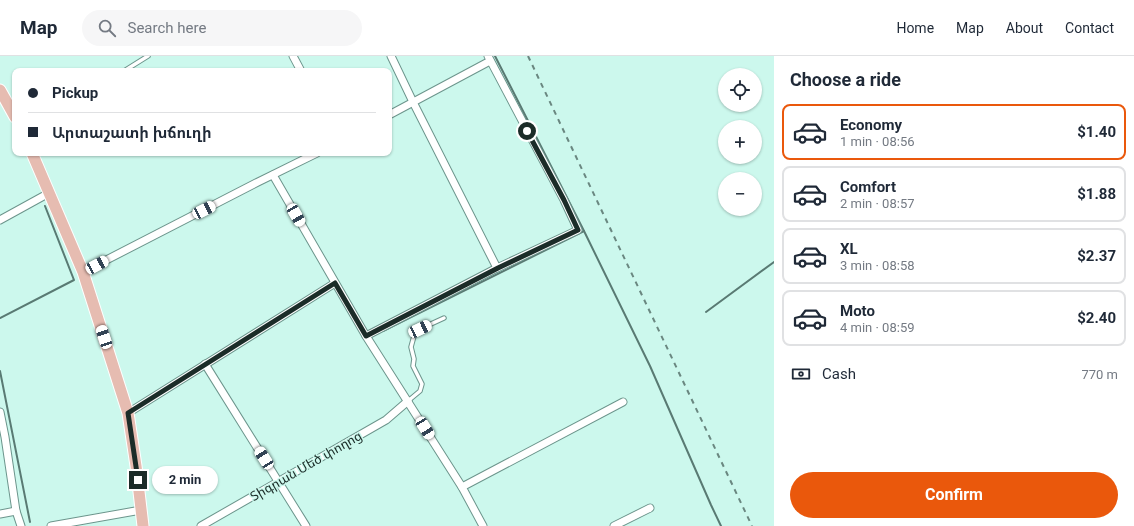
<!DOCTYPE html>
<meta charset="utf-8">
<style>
:root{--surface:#fff;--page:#f6f6f7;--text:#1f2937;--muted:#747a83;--line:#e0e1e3;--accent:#ea580c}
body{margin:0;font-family:Roboto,"Noto Sans Armenian",sans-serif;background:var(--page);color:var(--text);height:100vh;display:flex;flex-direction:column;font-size:15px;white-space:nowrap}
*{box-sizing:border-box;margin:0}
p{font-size:13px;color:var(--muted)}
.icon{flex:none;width:22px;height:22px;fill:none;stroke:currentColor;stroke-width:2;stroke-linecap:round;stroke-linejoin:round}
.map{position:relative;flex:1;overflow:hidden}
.side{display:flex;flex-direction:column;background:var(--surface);width:360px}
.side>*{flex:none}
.banner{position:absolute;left:12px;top:12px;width:380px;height:88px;border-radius:8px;box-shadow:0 1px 3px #0004;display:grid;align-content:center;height:88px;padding:0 16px;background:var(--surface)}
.controls{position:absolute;left:718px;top:12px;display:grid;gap:8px}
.controls a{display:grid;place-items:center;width:44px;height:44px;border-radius:50%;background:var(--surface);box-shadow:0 1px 3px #0004;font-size:20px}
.end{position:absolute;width:18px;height:18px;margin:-9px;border:5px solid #1b2c28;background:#fff;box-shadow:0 0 0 2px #fff}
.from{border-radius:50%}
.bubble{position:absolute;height:28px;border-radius:14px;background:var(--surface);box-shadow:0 1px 3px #0004;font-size:13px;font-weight:700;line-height:28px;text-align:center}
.car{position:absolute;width:12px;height:24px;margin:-12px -6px;border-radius:5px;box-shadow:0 0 3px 1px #0007;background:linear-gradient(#fff 24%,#345 0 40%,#fff 0 76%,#345 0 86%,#fff 0)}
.banner b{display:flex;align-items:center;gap:14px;height:38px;font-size:15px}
.banner b+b{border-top:1px solid var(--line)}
.banner i{width:10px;height:10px;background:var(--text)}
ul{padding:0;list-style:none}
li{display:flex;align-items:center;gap:12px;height:56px;margin:0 8px 6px;padding:0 8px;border:2px solid var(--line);border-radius:8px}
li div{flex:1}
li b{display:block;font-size:15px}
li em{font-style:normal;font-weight:700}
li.current{border-color:var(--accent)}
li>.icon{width:36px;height:36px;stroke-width:1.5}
h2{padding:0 16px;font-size:18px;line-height:48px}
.pay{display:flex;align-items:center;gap:10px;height:44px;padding:0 16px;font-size:15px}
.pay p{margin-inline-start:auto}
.cta{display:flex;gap:8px;margin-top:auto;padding:8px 16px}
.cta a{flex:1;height:46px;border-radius:24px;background:var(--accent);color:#fff;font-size:16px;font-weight:700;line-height:46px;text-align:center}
header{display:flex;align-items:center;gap:24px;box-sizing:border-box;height:56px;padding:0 20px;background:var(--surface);border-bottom:1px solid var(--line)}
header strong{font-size:19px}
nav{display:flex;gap:22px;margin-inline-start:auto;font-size:14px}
.search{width:280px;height:36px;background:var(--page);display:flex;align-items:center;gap:10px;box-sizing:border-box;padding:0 14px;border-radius:22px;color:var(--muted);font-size:15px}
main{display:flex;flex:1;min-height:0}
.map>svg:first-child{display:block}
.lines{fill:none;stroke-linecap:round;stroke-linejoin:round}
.stream{stroke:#597a73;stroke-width:2}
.service-casing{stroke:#6c958c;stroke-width:5.5}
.minor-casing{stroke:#6c958c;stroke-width:9}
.primary-casing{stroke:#fff;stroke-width:13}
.service{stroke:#fff;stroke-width:3.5}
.minor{stroke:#fff;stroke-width:7}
.primary{stroke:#e6bcb1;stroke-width:11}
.rail{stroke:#6a8780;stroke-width:2;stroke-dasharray:5 5;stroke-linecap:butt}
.route{stroke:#1b2c28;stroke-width:5}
.labels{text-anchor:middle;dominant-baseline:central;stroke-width:3;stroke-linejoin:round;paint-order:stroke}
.street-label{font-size:13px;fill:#1b2c28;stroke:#ccf8ed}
</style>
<header>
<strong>Map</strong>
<div class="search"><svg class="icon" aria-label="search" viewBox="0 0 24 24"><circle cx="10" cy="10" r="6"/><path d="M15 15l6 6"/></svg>Search here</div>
<nav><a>Home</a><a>Map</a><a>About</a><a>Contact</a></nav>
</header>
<main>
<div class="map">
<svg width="774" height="470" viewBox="0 0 774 470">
<rect width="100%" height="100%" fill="#ccf8ed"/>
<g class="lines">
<g class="stream">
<path d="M495,0L584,175L650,310L711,449L721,470"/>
<path d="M706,256L774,206"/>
<path d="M0,262L74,224L45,150"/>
<path d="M383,275L584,175"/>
<path d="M0,315L30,466"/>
</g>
<defs>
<g id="service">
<path d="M124,15L148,0"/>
<path d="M408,345L420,335L422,328L413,310L414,303L411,291L414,280L420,273L444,262"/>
</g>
<g id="minor">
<path d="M293,0L301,15"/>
<path d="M391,0L413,46L497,212"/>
<path d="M389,59L490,5"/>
<path d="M273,119L366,280L462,431L483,470"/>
<path d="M0,164L49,137"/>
<path d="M83,216L258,126L317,97"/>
<path d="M366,280L497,212L578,174L564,144L488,0"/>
<path d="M205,308L306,470"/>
<path d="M0,356L5,381L16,455L21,470"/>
<path d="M128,357L335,227"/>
<path d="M462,431L623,346"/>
<path d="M0,458L16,455"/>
<path d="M51,470L141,454"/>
<path d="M201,470L386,364L408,345"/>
<path d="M614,470L650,452"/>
</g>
<g id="primary">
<path d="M0,34L15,61"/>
<path d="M32,97L83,216L128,357L136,410L143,470"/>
</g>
</defs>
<use href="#service" class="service-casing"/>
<use href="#minor" class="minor-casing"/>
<use href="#primary" class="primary-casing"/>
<use href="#service" class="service"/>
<use href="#minor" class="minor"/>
<use href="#primary" class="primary"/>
<path class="rail" d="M528,0L752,470"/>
</g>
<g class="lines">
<path class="route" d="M138,424L128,357L335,227L366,280L498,212L578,174L564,144L527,75"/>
</g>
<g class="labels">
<g class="street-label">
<text transform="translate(306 410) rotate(-30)">Տիգրան Մեծ փողոց</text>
</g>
</g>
</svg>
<div class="controls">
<a><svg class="icon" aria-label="locate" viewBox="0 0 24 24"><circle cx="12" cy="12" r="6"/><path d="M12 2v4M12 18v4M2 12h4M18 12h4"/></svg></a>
<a>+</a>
<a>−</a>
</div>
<i class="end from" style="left:527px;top:75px"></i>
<i class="end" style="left:138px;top:424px"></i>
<div class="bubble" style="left:152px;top:410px;width:66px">2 min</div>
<i class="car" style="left:204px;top:154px;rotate:63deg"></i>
<i class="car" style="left:296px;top:159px;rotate:150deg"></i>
<i class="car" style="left:97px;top:209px;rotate:62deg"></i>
<i class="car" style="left:420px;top:273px;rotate:65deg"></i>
<i class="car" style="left:104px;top:281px;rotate:342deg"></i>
<i class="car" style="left:425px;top:372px;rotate:148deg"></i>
<i class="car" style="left:264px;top:402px;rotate:328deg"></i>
<div class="banner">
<b><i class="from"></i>Pickup</b>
<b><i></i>Արտաշատի խճուղի</b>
</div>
</div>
<section class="side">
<h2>Choose a ride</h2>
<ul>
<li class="current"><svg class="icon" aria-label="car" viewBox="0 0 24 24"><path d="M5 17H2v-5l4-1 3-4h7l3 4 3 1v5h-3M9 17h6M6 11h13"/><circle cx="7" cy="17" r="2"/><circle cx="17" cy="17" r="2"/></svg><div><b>Economy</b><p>1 min · 08:56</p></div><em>$1.40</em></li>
<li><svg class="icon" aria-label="car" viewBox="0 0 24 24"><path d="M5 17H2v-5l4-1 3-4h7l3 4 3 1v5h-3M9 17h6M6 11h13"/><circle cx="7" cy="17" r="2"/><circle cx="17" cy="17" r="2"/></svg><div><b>Comfort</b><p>2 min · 08:57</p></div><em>$1.88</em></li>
<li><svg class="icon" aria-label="car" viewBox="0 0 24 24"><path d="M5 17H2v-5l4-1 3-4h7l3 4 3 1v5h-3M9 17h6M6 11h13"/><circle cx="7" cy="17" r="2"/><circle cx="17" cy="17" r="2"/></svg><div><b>XL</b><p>3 min · 08:58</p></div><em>$2.37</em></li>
<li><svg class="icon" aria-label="car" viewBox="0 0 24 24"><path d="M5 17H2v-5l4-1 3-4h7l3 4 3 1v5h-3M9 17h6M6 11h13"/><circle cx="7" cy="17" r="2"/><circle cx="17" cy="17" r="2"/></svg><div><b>Moto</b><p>4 min · 08:59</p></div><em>$2.40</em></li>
</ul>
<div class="pay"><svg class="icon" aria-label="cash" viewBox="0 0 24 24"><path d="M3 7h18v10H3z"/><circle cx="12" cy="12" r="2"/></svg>Cash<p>770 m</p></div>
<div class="cta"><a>Confirm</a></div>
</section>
</main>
